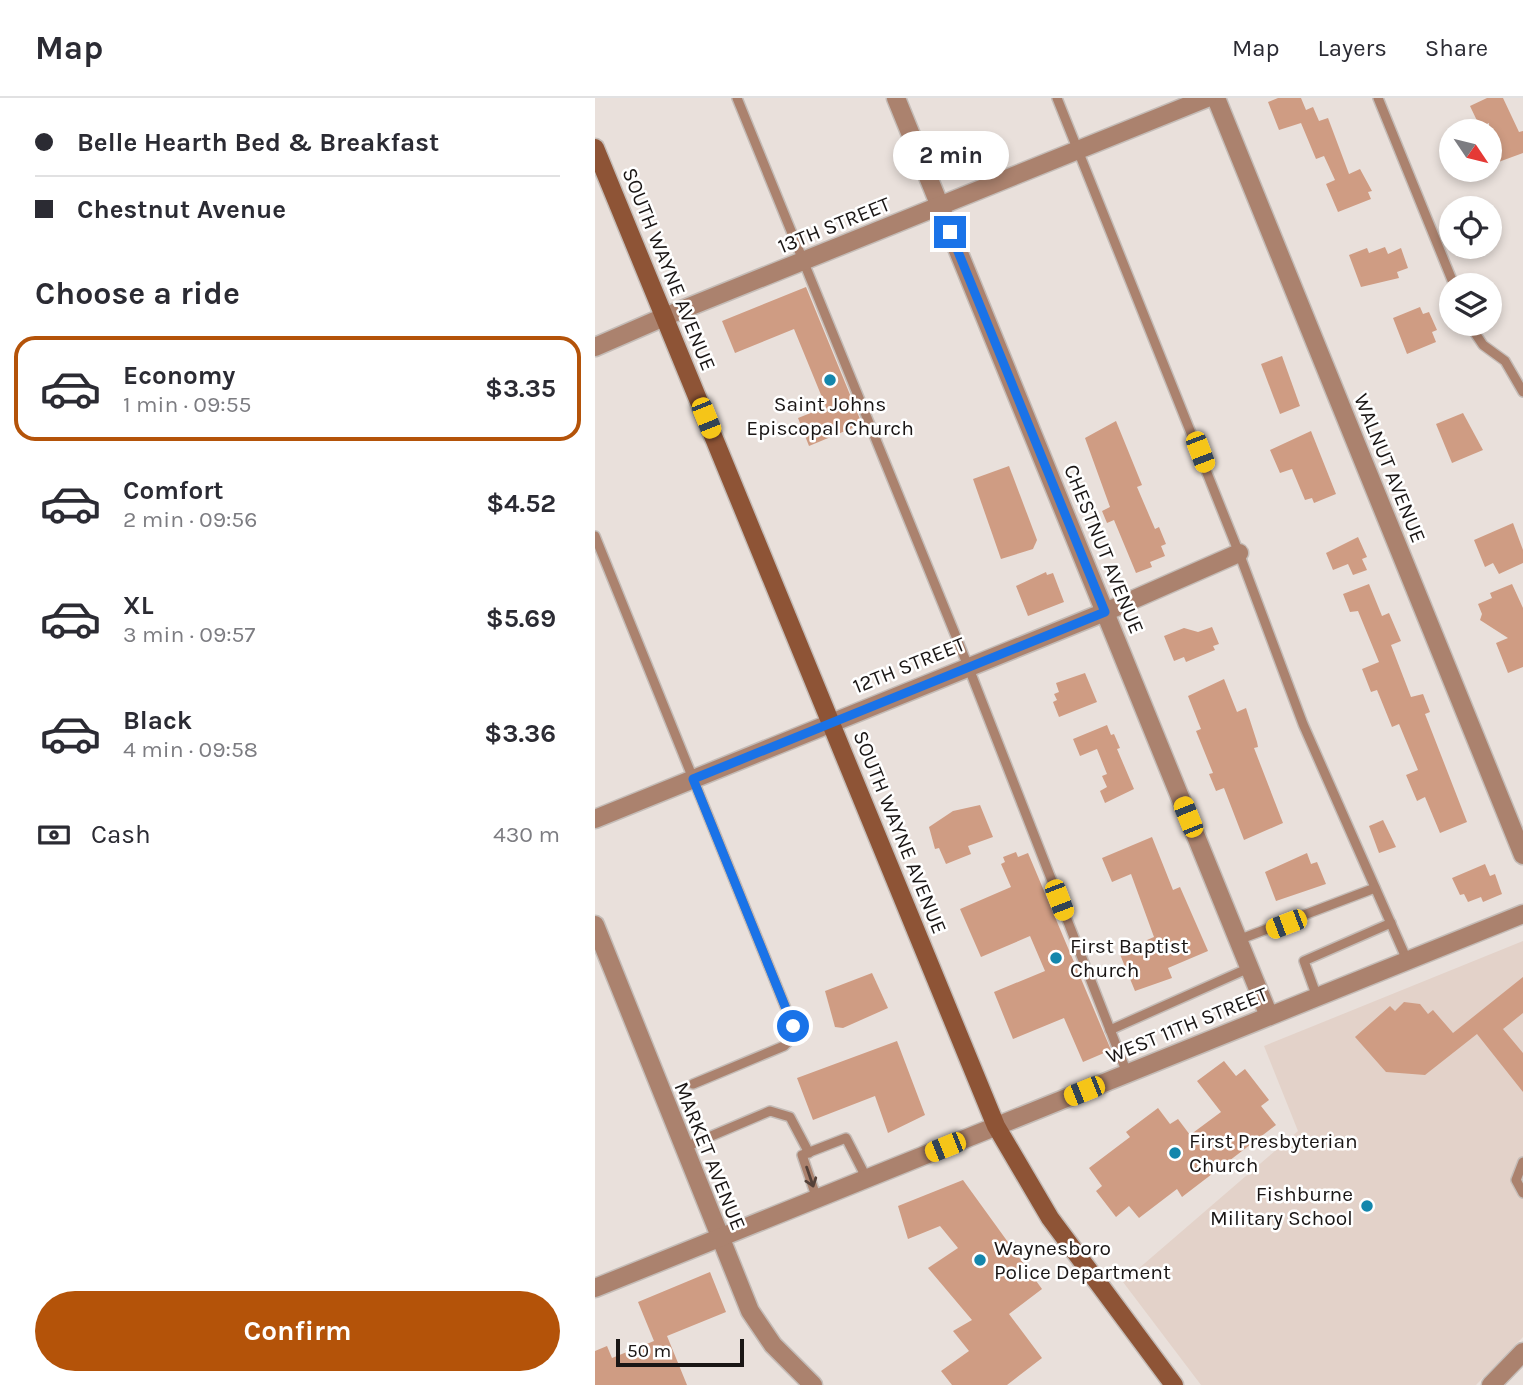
<!DOCTYPE html>
<meta charset="utf-8">
<style>
:root{--surface:#fff;--page:#f7f7f7;--text:#2b2b33;--muted:#7c7c81;--line:#e1e1e2;--accent:#b45309}
body{margin:0;font-family:Karla,sans-serif;background:var(--page);color:var(--text);height:100vh;display:flex;flex-direction:column;font-size:26px;white-space:nowrap}
*{box-sizing:border-box;margin:0}
p{font-size:23px;color:var(--muted)}
.icon{flex:none;width:38px;height:38px;fill:none;stroke:currentColor;stroke-width:2;stroke-linecap:round;stroke-linejoin:round}
.map{position:relative;flex:1;overflow:hidden}
.side{display:flex;flex-direction:column;background:var(--surface);width:595px}
.side>*{flex:none}
.hud{display:grid;align-content:center;height:154px;padding:0 35px;background:var(--surface)}
.needle{width:46px;rotate:125deg}
.tools{position:absolute;left:844px;top:21px;display:grid;gap:14px}
.tools a{display:grid;place-items:center;width:63px;height:63px;border-radius:50%;background:var(--surface);box-shadow:0 4px 10px #0003;font-size:35px}
.scale{position:absolute;left:21px;bottom:18px;width:128px;box-sizing:border-box;padding-left:7px;border:4px solid #1a1615;border-top:0;font-size:19px;line-height:24px;white-space:nowrap;color:#1a1615;-webkit-text-stroke:5px #fff;paint-order:stroke}
.end{position:absolute;width:32px;height:32px;margin:-16px;border:9px solid #1a73e8;background:#fff;box-shadow:0 0 0 4px #fff}
.from{border-radius:50%}
.bubble{position:absolute;height:49px;border-radius:24px;background:var(--surface);box-shadow:0 4px 10px #0003;font-size:23px;font-weight:700;line-height:49px;text-align:center}
.car{position:absolute;width:21px;height:42px;margin:-21px -10px;border-radius:9px;box-shadow:0 0 5px 2px #0007;background:linear-gradient(#f5c518 24%,#345 0 40%,#f5c518 0 76%,#345 0 86%,#f5c518 0)}
.hud b{display:flex;align-items:center;gap:24px;height:66px;font-size:26px}
.hud b+b{border-top:2px solid var(--line)}
.hud i{width:18px;height:18px;background:var(--text)}
ul{padding:0;list-style:none}
li{display:flex;align-items:center;gap:21px;height:105px;margin:0 14px 10px;padding:0 21px;border:4px solid transparent;border-radius:21px}
li div{flex:1}
li b{display:block;font-size:26px}
li em{font-style:normal;font-weight:700}
li.current{border-color:var(--accent)}
li>.icon{width:63px;height:63px;stroke-width:1.5}
h2{padding:0 35px;font-size:32px;line-height:84px}
.pay{display:flex;align-items:center;gap:18px;height:77px;padding:0 35px;font-size:26px}
.pay p{margin-inline-start:auto}
.button{display:flex;gap:14px;margin-top:auto;padding:14px 35px}
.button a{flex:1;height:80px;border-radius:42px;background:var(--accent);color:#fff;font-size:28px;font-weight:700;line-height:80px;text-align:center}
header{display:flex;align-items:center;gap:42px;box-sizing:border-box;height:98px;padding:0 35px;background:var(--surface);border-bottom:2px solid var(--line)}
header strong{font-size:33px}
nav{display:flex;gap:38px;margin-inline-start:auto;font-size:24px}
main{display:flex;flex:1;min-height:0}
.map>svg:first-child{display:block}
.built{fill:#e3d2c9}
.building{fill:#cf9c83}
.lines{fill:none;stroke-linecap:round;stroke-linejoin:round}
.service-casing{stroke:#c4bcb7;stroke-width:12}
.minor-casing{stroke:#c4bcb7;stroke-width:21}
.tertiary-casing{stroke:#c4bcb7;stroke-width:21}
.secondary-casing{stroke:#c4bcb7;stroke-width:21}
.service{stroke:#ab826e;stroke-width:9}
.minor{stroke:#ab826e;stroke-width:18}
.tertiary{stroke:#ab826e;stroke-width:18}
.secondary{stroke:#8e5436;stroke-width:18}
.oneway{stroke:#544139}
.route{stroke:#1a73e8;stroke-width:9}
.poi-dot{fill:#1386ac;stroke:#fff;stroke-width:2.5}
.labels{text-anchor:middle;dominant-baseline:central;stroke-width:5;stroke-linejoin:round;paint-order:stroke}
.street-label{font-size:21px;fill:#1a1615;stroke:#fff}
.poi-label{font-size:21px;fill:#1a1615;stroke:#fff;text-anchor:start}
</style>
<header>
<strong>Map</strong>
<nav><a>Map</a><a>Layers</a><a>Share</a></nav>
</header>
<main>
<section class="side">
<div class="hud">
<b><i class="from"></i>Belle Hearth Bed &amp; Breakfast</b>
<b><i></i>Chestnut Avenue</b>
</div>
<h2>Choose a ride</h2>
<ul>
<li class="current"><svg class="icon" aria-label="car" viewBox="0 0 24 24"><path d="M5 17H2v-5l4-1 3-4h7l3 4 3 1v5h-3M9 17h6M6 11h13"/><circle cx="7" cy="17" r="2"/><circle cx="17" cy="17" r="2"/></svg><div><b>Economy</b><p>1 min · 09:55</p></div><em>$3.35</em></li>
<li><svg class="icon" aria-label="car" viewBox="0 0 24 24"><path d="M5 17H2v-5l4-1 3-4h7l3 4 3 1v5h-3M9 17h6M6 11h13"/><circle cx="7" cy="17" r="2"/><circle cx="17" cy="17" r="2"/></svg><div><b>Comfort</b><p>2 min · 09:56</p></div><em>$4.52</em></li>
<li><svg class="icon" aria-label="car" viewBox="0 0 24 24"><path d="M5 17H2v-5l4-1 3-4h7l3 4 3 1v5h-3M9 17h6M6 11h13"/><circle cx="7" cy="17" r="2"/><circle cx="17" cy="17" r="2"/></svg><div><b>XL</b><p>3 min · 09:57</p></div><em>$5.69</em></li>
<li><svg class="icon" aria-label="car" viewBox="0 0 24 24"><path d="M5 17H2v-5l4-1 3-4h7l3 4 3 1v5h-3M9 17h6M6 11h13"/><circle cx="7" cy="17" r="2"/><circle cx="17" cy="17" r="2"/></svg><div><b>Black</b><p>4 min · 09:58</p></div><em>$3.36</em></li>
</ul>
<div class="pay"><svg class="icon" aria-label="cash" viewBox="0 0 24 24"><path d="M3 7h18v10H3z"/><circle cx="12" cy="12" r="2"/></svg>Cash<p>430 m</p></div>
<div class="button"><a>Confirm</a></div>
</section>
<div class="map">
<svg width="928" height="1287" viewBox="0 0 928 1287">
<rect width="100%" height="100%" fill="#e9e0db"/>
<path class="built" d="M928,843V1239L881,1287H606L528,1184L703,1033L669,948Z"/>
<g class="building">
<path d="M683,0H706L711,12L718,9L724,23L733,20L754,76L765,71L777,93L773,94L776,101L743,114L731,86L740,82L729,58L721,61L706,25L684,32L673,4Z"/>
<path d="M892,0H908L924,34L928,33V55L898,66L894,55V25L885,29L875,8Z"/>
<path d="M790,149L793,156L806,150L813,170L802,174L804,180L766,189L754,157L772,150L774,155Z"/>
<path d="M211,189L267,326L214,348L203,320L231,309L199,231L140,255L127,223Z"/>
<path d="M825,209L828,216L834,214L842,232L837,234L841,244L812,256L798,220Z"/>
<path d="M687,258L705,308L685,316L666,266Z"/>
<path d="M868,315L888,352L857,365L841,326Z"/>
<path d="M521,323L547,387L542,389L560,431L564,429L571,446L566,448L570,458L555,464L557,469L541,475L519,422L512,425L507,413L515,409L490,340Z"/>
<path d="M716,333L741,396L719,405L717,400L710,402L697,371L685,375L675,352Z"/>
<path d="M414,368L442,442L438,451L406,461L378,381Z"/>
<path d="M918,425L928,452V465L904,476L898,465L890,469L879,442Z"/>
<path d="M763,439L772,459L767,461L772,472L758,477L753,466L738,472L731,455Z"/>
<path d="M451,474L452,477L458,475L469,504L433,518L421,488Z"/>
<path d="M774,486L787,518L794,515L806,543L796,547L816,599L828,596L835,614L830,616L872,724L845,735L830,699L822,703L811,677L823,672L804,626L797,629L782,592L776,594L767,571L784,564L763,513L755,514L748,496Z"/>
<path d="M917,486L928,510V569L913,575L901,545L913,540L885,522L887,516L883,506L897,500L895,495Z"/>
<path d="M617,529L624,546L618,548L620,552L591,564L589,559L579,563L569,538L589,530L603,534Z"/>
<path d="M490,575L502,604L464,619L458,604L462,602L459,596L464,594L461,585Z"/>
<path d="M629,581L642,614L651,610L662,644L663,649L659,650L688,725L649,742L629,690L621,693L614,676L618,675L601,633L606,631L593,598Z"/>
<path d="M512,627L516,637L519,636L525,650L522,651L539,691L510,705L505,693L512,689L507,678L512,676L502,651L485,658L478,641Z"/>
<path d="M385,707L398,739L373,748L376,756L351,766L344,750L340,751L334,729L358,713Z"/>
<path d="M788,722L801,749L784,755L774,728Z"/>
<path d="M557,739L578,792L585,789L613,853L573,870L577,880L540,893L524,854L559,839L536,776L517,784L507,760Z"/>
<path d="M421,754L423,759L433,755L516,952L488,964L469,920L418,941L399,894L450,873L435,838L386,859L365,811L416,789L406,766L410,764L408,759Z"/>
<path d="M712,755L716,766L722,764L731,786L681,803L670,774Z"/>
<path d="M890,766L895,778L900,776L907,796L888,804L886,799L873,804L869,796L865,797L857,780Z"/>
<path d="M277,875L293,910L248,930L240,929L230,893Z"/>
<path d="M928,879V915L908,931L928,955V994L882,936L830,977L791,974L760,939L795,908L800,913L809,904L825,906L833,916L838,912L858,935Z"/>
<path d="M302,943L330,1017L293,1035L280,998L218,1022L202,980Z"/>
<path d="M629,963L641,978L650,971L674,1002L666,1008L681,1027L587,1099L582,1091L544,1120L534,1108L521,1119L501,1093L507,1088L494,1070L535,1039L531,1034L563,1010L575,1026L583,1021L595,1037L626,1014L602,983Z"/>
<path d="M368,1082L447,1191L414,1216L447,1260L412,1287H357L346,1273L374,1253L358,1233L377,1222L333,1170L363,1150L345,1128L313,1141L303,1108Z"/>
<path d="M115,1174L131,1214L72,1238L92,1287H0V1253L12,1248L17,1260L59,1243L43,1204Z"/>
</g>
<g class="lines">
<defs>
<g id="service">
<path d="M142,0L373,568L532,975"/>
<path d="M462,0L644,455L708,626L812,862"/>
<path d="M783,0L859,187"/>
<path d="M874,226L888,247L910,263L928,294"/>
<path d="M0,438L198,928V939L189,948L98,986"/>
<path d="M643,842L780,790"/>
<path d="M722,899L709,863L796,825"/>
<path d="M515,932L654,870"/>
<path d="M88,1050L175,1013L195,1019L214,1055"/>
<path d="M928,1064L921,1082L928,1095"/>
<path d="M222,1101L207,1057L251,1040L272,1081"/>
</g>
<g id="minor">
<path d="M301,0L674,918"/>
<path d="M621,0L928,757"/>
<path d="M0,249L69,219"/>
<path d="M0,721L510,514L644,455"/>
<path d="M0,827L155,1213L178,1247L218,1287"/>
<path d="M896,1287L928,1254"/>
</g>
<g id="tertiary">
<path d="M69,219L612,0"/>
<path d="M0,1190L928,816"/>
</g>
<path id="secondary" d="M0,50L401,1028L455,1120L579,1287"/>
</defs>
<use href="#service" class="service-casing"/>
<use href="#minor" class="minor-casing"/>
<use href="#tertiary" class="tertiary-casing"/>
<use href="#secondary" class="secondary-casing"/>
<use href="#service" class="service"/>
<use href="#minor" class="minor"/>
<use href="#tertiary" class="tertiary"/>
<use href="#secondary" class="secondary"/>
</g>
<defs><path id="oneway-shaft" d="M-6 0H5M1.5-3L5.5 0L1.5 3" fill="none" stroke-width="1.6" stroke-linecap="round" stroke-linejoin="round" transform="scale(1.75)"/></defs>
<use class="oneway" href="#oneway-shaft" transform="translate(215 1079) rotate(71)"/>
<g class="lines">
<path class="route" d="M198,928L98,681L510,514L355,134"/>
</g>
<g class="poi-dot">
<circle cx="235" cy="282" r="7"/>
<circle cx="461" cy="860" r="7"/>
<circle cx="580" cy="1055" r="7"/>
<circle cx="772" cy="1108" r="7"/>
<circle cx="385" cy="1162" r="7"/>
</g>
<g class="labels">
<g class="street-label">
<text transform="translate(239 127) rotate(-22)">13TH STREET</text>
<text transform="translate(74 171) rotate(68)">SOUTH WAYNE AVENUE</text>
<text transform="translate(795 370) rotate(68)">WALNUT AVENUE</text>
<text transform="translate(509 451) rotate(68)">CHESTNUT AVENUE</text>
<text transform="translate(314 567) rotate(-22)">12TH STREET</text>
<text transform="translate(305 734) rotate(68)">SOUTH WAYNE AVENUE</text>
<text transform="translate(592 927) rotate(-22)">WEST 11TH STREET</text>
<text transform="translate(115 1058) rotate(68)">MARKET AVENUE</text>
</g>
<g class="poi-label">
<text x="235" y="306" text-anchor="middle">Saint Johns<tspan x="235" dy="24">Episcopal Church</tspan></text>
<text x="475" y="848">First Baptist<tspan x="475" dy="24">Church</tspan></text>
<text x="594" y="1043">First Presbyterian<tspan x="594" dy="24">Church</tspan></text>
<text x="758" y="1096" text-anchor="end">Fishburne<tspan x="758" dy="24">Military School</tspan></text>
<text x="399" y="1150">Waynesboro<tspan x="399" dy="24">Police Department</tspan></text>
</g>
</g>
</svg>
<div class="tools">
<a><svg class="needle" viewBox="-14 -14 28 28"><path d="M0-13l5 13h-10z" fill="#e53935"/><path d="M0 13l5-13h-10z" fill="#7c7c81"/></svg></a>
<a><svg class="icon" aria-label="locate" viewBox="0 0 24 24"><circle cx="12" cy="12" r="6"/><path d="M12 2v4M12 18v4M2 12h4M18 12h4"/></svg></a>
<a><svg class="icon" aria-label="layers" viewBox="0 0 24 24"><path d="M12 4l9 5-9 5-9-5zM3 14l9 5 9-5"/></svg></a>
</div>
<div class="scale">50 m</div>
<i class="end from" style="left:198px;top:928px"></i>
<i class="end" style="left:355px;top:134px"></i>
<div class="bubble" style="left:298px;top:33px;width:116px">2 min</div>
<i class="car" style="left:111px;top:320px;rotate:158deg"></i>
<i class="car" style="left:605px;top:354px;rotate:159deg"></i>
<i class="car" style="left:593px;top:719px;rotate:338deg"></i>
<i class="car" style="left:464px;top:802px;rotate:159deg"></i>
<i class="car" style="left:691px;top:826px;rotate:249deg"></i>
<i class="car" style="left:489px;top:993px;rotate:248deg"></i>
<i class="car" style="left:350px;top:1049px;rotate:248deg"></i>
</div>
</main>
